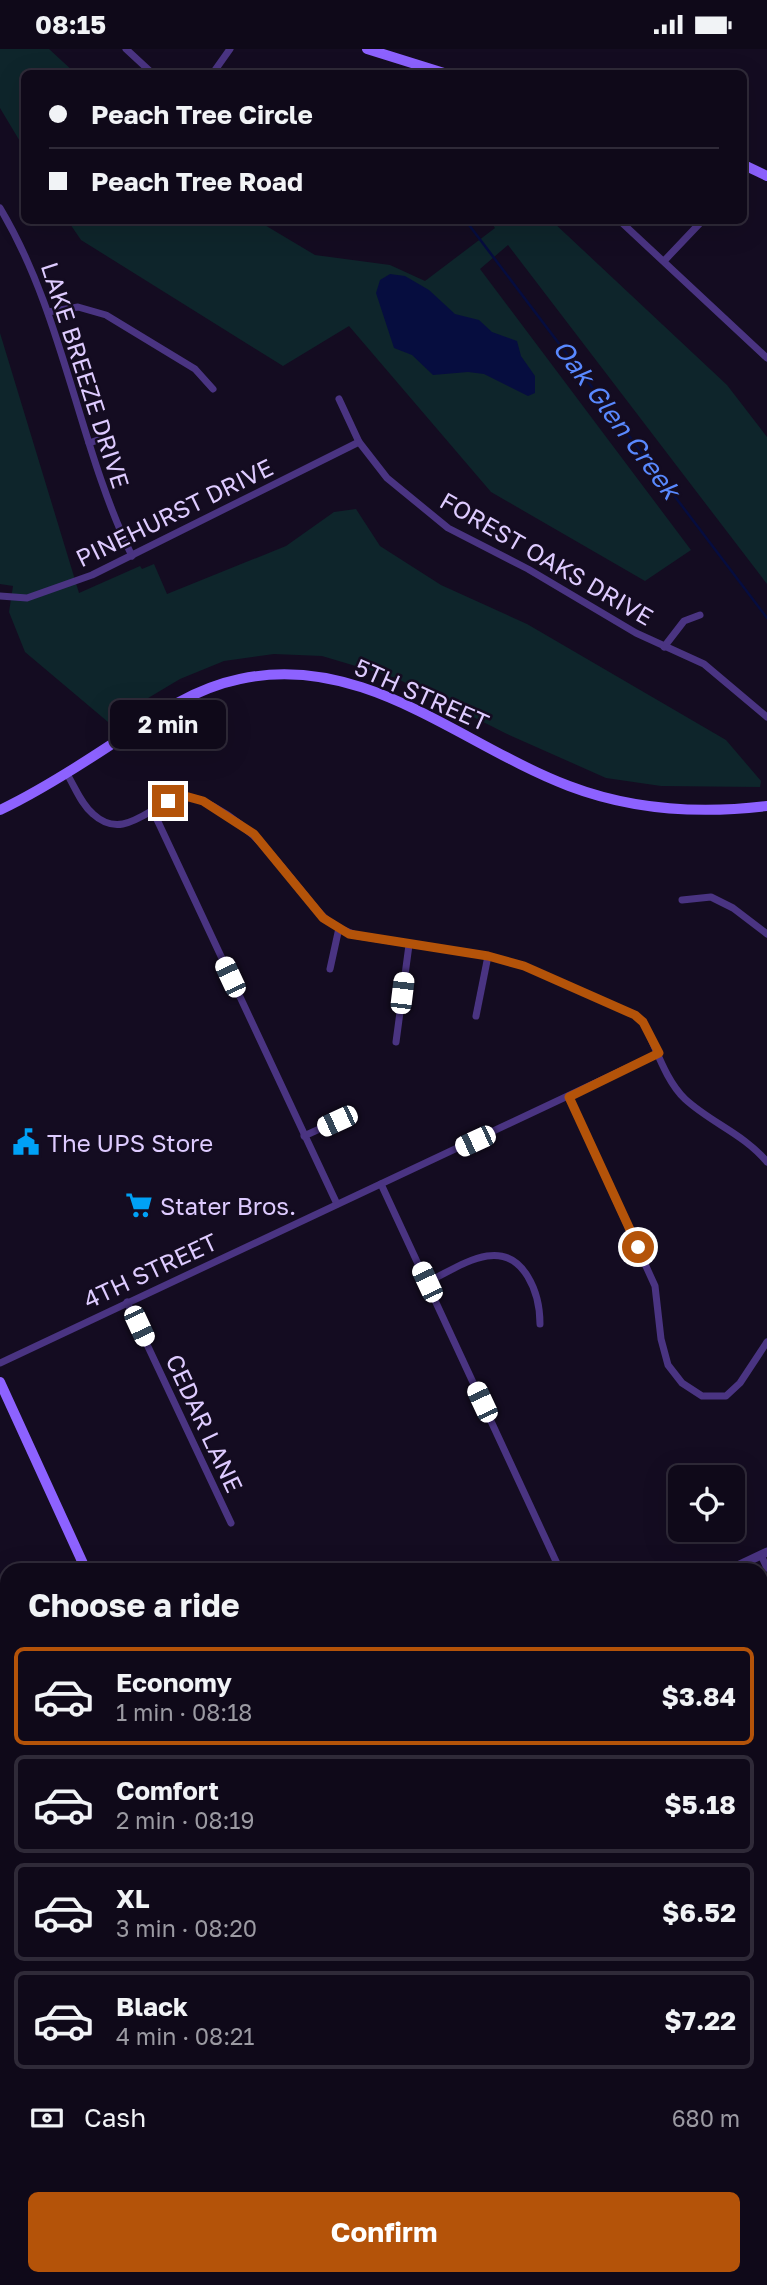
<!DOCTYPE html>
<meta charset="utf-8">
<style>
:root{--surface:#0f0919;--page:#181222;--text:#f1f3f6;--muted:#9b9aa2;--line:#2f2a38;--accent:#b45309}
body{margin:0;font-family:"Golos Text",sans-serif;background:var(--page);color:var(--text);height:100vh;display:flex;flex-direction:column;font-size:26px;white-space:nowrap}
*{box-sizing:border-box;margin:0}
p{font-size:23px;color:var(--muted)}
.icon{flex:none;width:38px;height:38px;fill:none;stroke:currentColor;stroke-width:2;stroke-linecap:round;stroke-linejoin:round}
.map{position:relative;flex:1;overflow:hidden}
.sheet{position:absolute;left:0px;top:1514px;width:768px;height:723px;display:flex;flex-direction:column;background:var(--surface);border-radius:21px 21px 0 0;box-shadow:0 7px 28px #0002,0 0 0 2px var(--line)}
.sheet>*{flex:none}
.top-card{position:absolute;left:21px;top:21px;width:726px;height:154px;border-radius:10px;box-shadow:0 7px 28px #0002,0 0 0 2px var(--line);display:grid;align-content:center;height:154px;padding:0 28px;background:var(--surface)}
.tools{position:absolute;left:668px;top:1416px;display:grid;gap:14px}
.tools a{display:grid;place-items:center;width:77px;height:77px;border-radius:10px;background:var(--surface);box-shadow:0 7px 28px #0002,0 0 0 2px var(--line);font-size:35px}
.end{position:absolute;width:32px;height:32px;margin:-16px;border:9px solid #b45309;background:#fff;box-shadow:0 0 0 4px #fff}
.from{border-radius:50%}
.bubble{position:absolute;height:49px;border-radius:10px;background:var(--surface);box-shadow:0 7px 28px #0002,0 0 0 2px var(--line);font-size:23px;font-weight:700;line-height:49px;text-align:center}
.car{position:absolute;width:21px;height:42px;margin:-21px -10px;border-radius:9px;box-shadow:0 0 5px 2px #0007;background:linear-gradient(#fff 24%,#345 0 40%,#fff 0 76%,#345 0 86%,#fff 0)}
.top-card b{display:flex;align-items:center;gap:24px;height:66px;font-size:26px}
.top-card b+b{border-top:2px solid var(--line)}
.top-card i{width:18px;height:18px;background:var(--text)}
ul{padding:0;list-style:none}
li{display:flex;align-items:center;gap:21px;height:98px;margin:0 14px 10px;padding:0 14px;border:4px solid var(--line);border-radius:10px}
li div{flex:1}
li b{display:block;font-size:26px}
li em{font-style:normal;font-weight:700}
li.selected{border-color:var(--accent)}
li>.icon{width:63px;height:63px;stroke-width:1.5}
h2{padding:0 28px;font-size:32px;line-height:84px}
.pay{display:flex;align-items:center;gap:18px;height:77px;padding:0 28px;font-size:26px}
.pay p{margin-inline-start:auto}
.button{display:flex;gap:14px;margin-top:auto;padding:14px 28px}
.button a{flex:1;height:80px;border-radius:10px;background:var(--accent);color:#fff;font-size:28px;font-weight:700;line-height:80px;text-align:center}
.status{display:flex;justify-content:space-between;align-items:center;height:49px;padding:0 35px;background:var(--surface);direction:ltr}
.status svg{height:19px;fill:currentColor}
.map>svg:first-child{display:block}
.green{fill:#0e252b}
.water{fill:#060d3f}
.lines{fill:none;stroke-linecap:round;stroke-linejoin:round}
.stream{stroke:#060d3f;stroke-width:2.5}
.minor{stroke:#4a3482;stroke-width:7}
.tertiary{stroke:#4a3482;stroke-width:9}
.secondary{stroke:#8d62ff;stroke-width:10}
.route{stroke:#b45309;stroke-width:9}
.labels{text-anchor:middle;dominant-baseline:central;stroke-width:5;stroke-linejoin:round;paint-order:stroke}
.street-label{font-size:24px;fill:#decbff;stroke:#140c21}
.poi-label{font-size:24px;fill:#decbff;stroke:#140c21;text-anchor:start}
.water-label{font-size:26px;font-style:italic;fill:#5989ff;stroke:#140c21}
</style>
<div class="status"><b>08:15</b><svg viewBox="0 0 49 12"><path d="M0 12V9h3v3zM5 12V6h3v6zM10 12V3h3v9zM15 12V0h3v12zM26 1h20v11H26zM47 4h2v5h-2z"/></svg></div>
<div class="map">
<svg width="767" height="2236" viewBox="0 0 767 2236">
<rect width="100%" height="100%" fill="#140c21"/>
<g class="green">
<path d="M0,0H49L75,24H24V99L0,59Z"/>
<path d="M68,172H258L315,206L390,216L425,232L495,179L490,172H552L727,336L767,388V535L508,196L480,220L691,501L645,532L491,443L349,277L283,317L81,191Z"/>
<path d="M0,284L79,544L140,517L142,520L154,515L167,545L286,497L334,463L356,460L380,497L441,536L527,575L726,691L761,732L760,738L661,737L606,729L507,685L396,629L322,607L274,605L224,612L180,630L108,673L25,603L9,563L13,537L0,535Z"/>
</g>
<path class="water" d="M390,225L405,227L429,241L455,265L479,271L492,283L517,292L521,307L535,327V344L528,347L484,325L468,323L433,326L412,306L394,299L376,244L380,231Z"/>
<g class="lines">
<g class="stream">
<path d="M466,172L767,569"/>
<path d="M0,1802L7,1806"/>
</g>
<g class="minor">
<path d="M126,0L152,24"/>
<path d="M213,24L230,0"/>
<path d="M0,159C64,266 78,396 132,507"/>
<path d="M620,172L767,309"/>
<path d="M664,212L702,172"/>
<path d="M48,263L78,258L106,266L195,320L213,340"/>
<path d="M339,350L359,393L387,429L448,479L528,520L636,584L704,615L767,668"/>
<path d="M89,394L107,388"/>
<path d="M0,547L27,549L92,526L359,393"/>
<path d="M664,598L684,572L700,566"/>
<path d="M67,725C75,738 81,755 93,765C131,800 161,735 200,751C241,768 269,801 295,834C309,850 320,869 339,879L330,920"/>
<path d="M153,762L337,1155"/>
<path d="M682,851L711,848L733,859L767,885"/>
<path d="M339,879L358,887L488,907L524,917L635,966L643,973C656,998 665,1031 685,1050C711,1074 744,1085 767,1113"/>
<path d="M476,967L488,907"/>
<path d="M396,993L409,896"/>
<path d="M569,1048L655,1237L661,1290L668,1316L682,1334L702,1347H726L740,1334L767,1293"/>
<path d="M304,1087L337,1072"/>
<path d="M381,1135L560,1521"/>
<path d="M427,1233C445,1225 467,1210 487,1207C525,1201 540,1245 540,1275"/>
<path d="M127,1253L231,1474"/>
<path d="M0,1314L659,1004"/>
<path d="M761,1506L767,1519"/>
<path d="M761,1716L767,1714"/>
<path d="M0,1884L7,1881"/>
<path d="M761,1955L767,1967"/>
<path d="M0,1992L7,2007"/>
<path d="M761,2055L767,2053"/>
<path d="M103,2230L106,2236"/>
<path d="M225,2230L228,2236"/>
<path d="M578,2230L581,2236"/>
<path d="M732,2230L735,2236"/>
<path d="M368,2236L393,2230"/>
</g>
<g class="tertiary">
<path d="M729,1521L767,1503"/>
<path d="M0,1862L7,1859"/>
</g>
<g class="secondary">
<path d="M367,0L444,24"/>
<path d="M744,116L767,127"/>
<path d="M0,761C38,743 74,720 109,697C150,670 191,640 240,630C364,603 461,696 569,737C632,761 701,765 767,757"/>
<path d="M0,1333L86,1521"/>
<path d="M413,2230L417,2236"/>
<path d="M426,2230L428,2236"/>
</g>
</g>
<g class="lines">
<path class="route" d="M168,752L185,747L203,752L254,785L323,869L349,885L488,907L524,917L635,966L643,973L659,1004L569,1048L638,1198"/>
</g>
<defs>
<symbol id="civic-bare" viewBox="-9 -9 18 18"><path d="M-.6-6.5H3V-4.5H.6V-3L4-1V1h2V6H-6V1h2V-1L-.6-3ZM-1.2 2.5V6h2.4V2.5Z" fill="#00a1f6" stroke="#140c21" stroke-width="2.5" paint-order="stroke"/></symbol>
<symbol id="supermarket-bare" viewBox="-9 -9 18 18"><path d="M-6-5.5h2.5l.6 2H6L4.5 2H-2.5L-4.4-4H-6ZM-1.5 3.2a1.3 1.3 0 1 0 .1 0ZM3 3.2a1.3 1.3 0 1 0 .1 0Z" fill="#00a1f6" stroke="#140c21" stroke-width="2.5" paint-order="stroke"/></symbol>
</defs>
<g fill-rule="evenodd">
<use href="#civic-bare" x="7" y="1074" width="38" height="38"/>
<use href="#supermarket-bare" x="120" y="1137" width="38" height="38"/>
</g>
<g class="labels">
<g class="street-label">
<text transform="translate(86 326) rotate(72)">LAKE BREEZE DRIVE</text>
<text transform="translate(174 463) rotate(-26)">PINEHURST DRIVE</text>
<text transform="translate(547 509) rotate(30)">FOREST OAKS DRIVE</text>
<text transform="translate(422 645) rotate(24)">5TH STREET</text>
<text transform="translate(150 1221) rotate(-25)">4TH STREET</text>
<text transform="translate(205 1374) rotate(65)">CEDAR LANE</text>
</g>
<g class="poi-label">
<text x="47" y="1093">The UPS Store</text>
<text x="160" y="1156">Stater Bros.</text>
</g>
<g class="water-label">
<text transform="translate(617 370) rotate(53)">Oak Glen Creek</text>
</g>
</g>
</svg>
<div class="tools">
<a><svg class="icon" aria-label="locate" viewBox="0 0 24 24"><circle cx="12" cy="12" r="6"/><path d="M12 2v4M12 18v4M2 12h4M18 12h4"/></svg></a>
</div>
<i class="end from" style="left:638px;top:1198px"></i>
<i class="end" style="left:168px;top:752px"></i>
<div class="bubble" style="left:110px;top:651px;width:116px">2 min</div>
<i class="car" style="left:230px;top:928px;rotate:335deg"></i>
<i class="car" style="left:402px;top:944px;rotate:7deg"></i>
<i class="car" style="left:337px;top:1072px;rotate:245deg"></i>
<i class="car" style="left:475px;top:1092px;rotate:245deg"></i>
<i class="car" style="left:427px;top:1233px;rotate:335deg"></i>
<i class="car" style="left:139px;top:1277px;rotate:155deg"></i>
<i class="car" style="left:482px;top:1353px;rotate:335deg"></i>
<div class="top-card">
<b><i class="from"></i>Peach Tree Circle</b>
<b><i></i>Peach Tree Road</b>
</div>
<section class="sheet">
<h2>Choose a ride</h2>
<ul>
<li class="selected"><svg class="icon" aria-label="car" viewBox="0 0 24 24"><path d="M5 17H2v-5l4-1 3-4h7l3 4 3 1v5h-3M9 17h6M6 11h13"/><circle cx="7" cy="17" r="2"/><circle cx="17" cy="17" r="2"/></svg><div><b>Economy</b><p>1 min · 08:18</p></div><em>$3.84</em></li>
<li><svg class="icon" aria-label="car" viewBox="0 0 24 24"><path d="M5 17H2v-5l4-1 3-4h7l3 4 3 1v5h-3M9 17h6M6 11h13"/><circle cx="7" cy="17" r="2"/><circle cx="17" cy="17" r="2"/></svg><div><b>Comfort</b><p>2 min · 08:19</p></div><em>$5.18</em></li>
<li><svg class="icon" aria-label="car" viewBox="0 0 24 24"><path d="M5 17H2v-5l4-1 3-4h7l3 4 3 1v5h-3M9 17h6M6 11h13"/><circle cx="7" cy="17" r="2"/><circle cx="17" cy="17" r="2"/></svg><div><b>XL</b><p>3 min · 08:20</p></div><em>$6.52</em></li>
<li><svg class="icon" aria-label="car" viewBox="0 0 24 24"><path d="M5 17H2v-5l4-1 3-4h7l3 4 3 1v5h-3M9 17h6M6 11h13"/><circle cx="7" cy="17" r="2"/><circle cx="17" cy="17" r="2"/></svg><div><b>Black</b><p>4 min · 08:21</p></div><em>$7.22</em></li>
</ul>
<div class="pay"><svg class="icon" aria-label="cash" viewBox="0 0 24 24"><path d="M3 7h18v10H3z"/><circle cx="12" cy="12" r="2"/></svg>Cash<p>680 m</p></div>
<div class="button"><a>Confirm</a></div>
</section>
</div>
